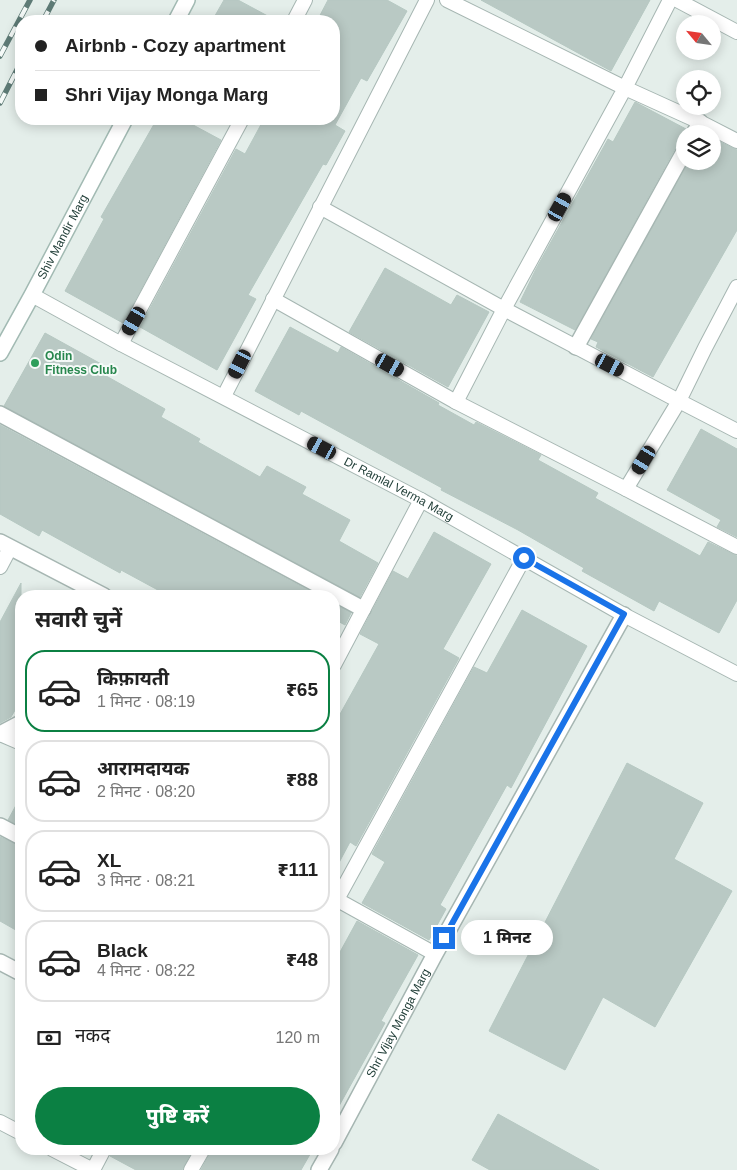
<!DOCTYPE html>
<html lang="hi">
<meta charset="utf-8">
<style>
:root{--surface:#fff;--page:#f2f2f2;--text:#222;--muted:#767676;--line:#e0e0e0;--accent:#0b8043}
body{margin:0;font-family:Arial,"Noto Sans Devanagari",sans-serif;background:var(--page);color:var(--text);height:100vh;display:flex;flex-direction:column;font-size:19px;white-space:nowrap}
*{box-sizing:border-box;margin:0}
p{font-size:16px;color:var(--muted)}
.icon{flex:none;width:28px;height:28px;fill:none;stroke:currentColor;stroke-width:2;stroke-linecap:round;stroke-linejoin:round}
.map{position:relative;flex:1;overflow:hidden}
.side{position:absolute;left:15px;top:590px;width:325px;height:565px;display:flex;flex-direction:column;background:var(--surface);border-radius:20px;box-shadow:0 2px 12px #0003}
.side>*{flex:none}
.guide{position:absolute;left:15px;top:15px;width:325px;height:110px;border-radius:20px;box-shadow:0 2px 12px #0003;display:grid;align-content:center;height:110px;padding:0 20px;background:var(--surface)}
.needle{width:32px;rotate:299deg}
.tools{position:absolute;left:676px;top:15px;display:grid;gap:10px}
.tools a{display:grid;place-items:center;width:45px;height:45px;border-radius:50%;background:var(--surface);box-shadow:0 2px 12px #0003;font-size:25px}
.end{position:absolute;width:22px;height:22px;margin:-11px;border:6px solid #1a73e8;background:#fff;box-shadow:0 0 0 2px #fff}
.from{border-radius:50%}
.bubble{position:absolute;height:35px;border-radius:18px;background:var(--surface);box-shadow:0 2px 12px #0003;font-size:16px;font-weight:800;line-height:35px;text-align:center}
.car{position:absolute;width:15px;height:30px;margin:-15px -8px;border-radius:6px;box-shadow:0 0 4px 1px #0007;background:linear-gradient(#222 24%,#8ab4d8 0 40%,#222 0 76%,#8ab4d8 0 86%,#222 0)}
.guide b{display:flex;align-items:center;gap:18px;height:48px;font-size:19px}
.guide b+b{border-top:1px solid var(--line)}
.guide i{width:12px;height:12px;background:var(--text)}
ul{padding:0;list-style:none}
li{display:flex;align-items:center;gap:15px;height:82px;margin:0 10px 8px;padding:0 10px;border:2px solid var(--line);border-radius:20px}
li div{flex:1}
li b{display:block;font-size:19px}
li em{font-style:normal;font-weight:800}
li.on{border-color:var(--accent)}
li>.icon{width:45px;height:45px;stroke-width:1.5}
h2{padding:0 20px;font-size:22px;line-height:60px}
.pay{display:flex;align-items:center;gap:12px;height:55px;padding:0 20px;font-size:19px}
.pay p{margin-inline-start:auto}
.action{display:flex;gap:10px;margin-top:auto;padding:10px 20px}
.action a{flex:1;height:58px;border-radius:30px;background:var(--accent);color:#fff;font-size:20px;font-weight:800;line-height:58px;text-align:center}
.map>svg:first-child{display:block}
.building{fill:#b9c9c4;stroke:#b6c8c2}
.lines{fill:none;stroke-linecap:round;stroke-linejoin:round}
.lane-casing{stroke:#a6b6b2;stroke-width:16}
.street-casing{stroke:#a6b6b2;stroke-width:18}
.secondary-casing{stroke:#a2bab3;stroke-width:18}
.lane{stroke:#fff;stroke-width:14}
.street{stroke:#fff;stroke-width:15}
.secondary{stroke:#fff;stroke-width:15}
.rail-casing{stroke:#5e7b76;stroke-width:5.5}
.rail{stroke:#f5faf8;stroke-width:4;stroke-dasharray:11;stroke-linecap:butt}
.route{stroke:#1a73e8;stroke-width:6}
.leisure-dot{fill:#2e9e5b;stroke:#f5faf8;stroke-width:2}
.labels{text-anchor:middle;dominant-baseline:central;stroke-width:4;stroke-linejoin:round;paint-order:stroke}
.street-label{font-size:12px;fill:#23403a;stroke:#f5faf8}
.leisure-label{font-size:12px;font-weight:bold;fill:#27864d;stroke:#f5faf8;text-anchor:start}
</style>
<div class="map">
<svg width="737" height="1170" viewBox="0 0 737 1170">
<rect width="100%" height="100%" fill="#e4eeea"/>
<g class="building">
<path d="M224,0H238L277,21H212Z"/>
<path d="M328,0H387L407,11L367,81L361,78L335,125L345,131L326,165L323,164L248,295L256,299L217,370L140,327L236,149L245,154L264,119H334V21H317Z"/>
<path d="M481,0H650L611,71Z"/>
<path d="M635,102L686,129L685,141L681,142L677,145L575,330L520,302L536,269L608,139L613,142Z"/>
<path d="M157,119H182L221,140L123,323L65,291L104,219L101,217Z"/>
<path d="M712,138L737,150V230L653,377L596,347L598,342L591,339L689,161H712Z"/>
<path d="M385,268L451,305L457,295L489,312L448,387L349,332Z"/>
<path d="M290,327L338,353L341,347L439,403L438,405L474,425L476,422L541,455L538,460L598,493L595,498L700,556L708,542L737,556V600L719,633L659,601L654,611L582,571L584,568L518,530L441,490L442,488L301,411L299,415L255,391Z"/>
<path d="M45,333L103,365L99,372L165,409L161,417L200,439L198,442L260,477L267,466L306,487L302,494L350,520L339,541L378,563L360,597L4,406Z"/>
<path d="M0,425L319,596H169L121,570L120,573L42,530L39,536L0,514Z"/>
<path d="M701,429L737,449V537L717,527L721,520L667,490Z"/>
<path d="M434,532L491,564L443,649L459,658L356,846L350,842L334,872V725L379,644L360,634L393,571L408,579Z"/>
<path d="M21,583V700L11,717L0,723V622Z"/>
<path d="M334,604L351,613L345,625L334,619Z"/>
<path d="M522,610L587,646L511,788L507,785L440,905L446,909L429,940L362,903L385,862L372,854L474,667L487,673Z"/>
<path d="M627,763L703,803L674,859L732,891L655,1027L603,997L565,1070L489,1031Z"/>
<path d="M21,796V827L8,820Z"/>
<path d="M0,837L21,846V933L0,921Z"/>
<path d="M357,921L418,955L381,1021L385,1023L334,1115V963Z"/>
<path d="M498,1114L599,1170H490L472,1160Z"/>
<path d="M113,1149H193L182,1170H136L110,1156Z"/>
<path d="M212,1149H313L301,1170H201Z"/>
</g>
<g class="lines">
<defs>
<g id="lane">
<path d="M447,0L625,88L504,309L679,401L626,489L456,402"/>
<path d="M670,0L625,88L700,122L737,141"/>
<path d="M677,0L737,32"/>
<path d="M294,21L305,0"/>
<path d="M737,287L705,348L679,401L737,431"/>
<path id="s1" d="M32,295L121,344L421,500L624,615L737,674"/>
<path d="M273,299L456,402L504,309L320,207"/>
<path d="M121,344L242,119"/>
<path d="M224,396L427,0"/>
<path d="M626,489L737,547"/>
<path d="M0,567L10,548"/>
<path d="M334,665L421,500"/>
<path d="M0,734L21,743"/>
<path d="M334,898L435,954"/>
<path d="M334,905L524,558"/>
<path d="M0,1122L21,1133"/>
<path d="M52,1149L93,1170L104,1149"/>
<path d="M191,1170L203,1149"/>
</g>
<g id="street">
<path d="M694,134L700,122"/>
<path d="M576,347L685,150"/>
<path d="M0,414L363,609"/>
<path d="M0,542L104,596"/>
<path d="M0,734L21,723"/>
<path d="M0,826L21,837"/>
<path d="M0,962L21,973"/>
<path id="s2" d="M334,1143L435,954L624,615"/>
<path d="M319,1170L331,1149"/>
</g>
<g id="secondary">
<path d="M176,21L187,0"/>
<path id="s3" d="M0,353L32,295L125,119"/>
</g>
</defs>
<use href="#lane" class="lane-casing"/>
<use href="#street" class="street-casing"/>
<use href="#secondary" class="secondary-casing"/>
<use href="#lane" class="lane"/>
<use href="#street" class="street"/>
<use href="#secondary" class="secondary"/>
<defs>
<g id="rail">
<path d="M43,21L54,0"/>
<path d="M0,56L30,0"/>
<path d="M0,103L21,62"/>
</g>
</defs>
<use href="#rail" class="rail-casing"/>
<use href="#rail" class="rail"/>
</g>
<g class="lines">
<path class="route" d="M444,938L624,614L524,558"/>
</g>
<circle class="leisure-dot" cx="35" cy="363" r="5"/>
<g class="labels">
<g class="street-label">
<text stroke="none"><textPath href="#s3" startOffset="132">Shiv Mandir Marg</textPath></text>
<text stroke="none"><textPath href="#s1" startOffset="415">Dr Ramlal Verma Marg</textPath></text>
<text stroke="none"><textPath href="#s2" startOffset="136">Shri Vijay Monga Marg</textPath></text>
</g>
<g class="leisure-label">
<text x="45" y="356">Odin<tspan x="45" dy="14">Fitness Club</tspan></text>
</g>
</g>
</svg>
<div class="tools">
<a><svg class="needle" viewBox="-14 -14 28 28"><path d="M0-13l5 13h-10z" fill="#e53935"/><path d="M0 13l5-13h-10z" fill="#767676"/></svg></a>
<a><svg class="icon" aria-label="locate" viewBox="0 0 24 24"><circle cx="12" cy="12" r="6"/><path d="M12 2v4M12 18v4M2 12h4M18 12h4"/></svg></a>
<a><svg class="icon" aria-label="layers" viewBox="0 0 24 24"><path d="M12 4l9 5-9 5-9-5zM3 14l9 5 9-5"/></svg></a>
</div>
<i class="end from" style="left:524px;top:558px"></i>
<i class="end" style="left:444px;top:938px"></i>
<div class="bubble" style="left:461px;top:920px;width:92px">1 मिनट</div>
<i class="car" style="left:560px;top:207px;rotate:29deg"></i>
<i class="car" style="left:134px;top:321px;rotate:210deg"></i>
<i class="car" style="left:240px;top:364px;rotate:207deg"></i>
<i class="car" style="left:390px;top:365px;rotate:119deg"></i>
<i class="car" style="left:610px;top:365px;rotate:117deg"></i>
<i class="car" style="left:322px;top:448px;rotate:298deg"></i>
<i class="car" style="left:644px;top:460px;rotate:211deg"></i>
<div class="guide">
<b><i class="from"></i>Airbnb - Cozy apartment</b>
<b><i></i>Shri Vijay Monga Marg</b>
</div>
<section class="side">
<h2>सवारी चुनें</h2>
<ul>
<li class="on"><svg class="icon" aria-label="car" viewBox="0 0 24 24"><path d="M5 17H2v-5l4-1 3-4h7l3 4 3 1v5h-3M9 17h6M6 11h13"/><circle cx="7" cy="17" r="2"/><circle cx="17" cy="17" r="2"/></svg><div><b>किफ़ायती</b><p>1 मिनट · 08:19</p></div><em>₹65</em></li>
<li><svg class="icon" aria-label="car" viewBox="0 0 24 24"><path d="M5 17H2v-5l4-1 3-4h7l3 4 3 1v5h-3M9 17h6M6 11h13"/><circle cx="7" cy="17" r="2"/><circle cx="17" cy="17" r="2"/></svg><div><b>आरामदायक</b><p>2 मिनट · 08:20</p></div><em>₹88</em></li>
<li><svg class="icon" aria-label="car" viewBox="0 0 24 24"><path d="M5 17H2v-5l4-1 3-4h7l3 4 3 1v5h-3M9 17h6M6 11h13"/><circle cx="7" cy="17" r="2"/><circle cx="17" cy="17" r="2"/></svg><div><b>XL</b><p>3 मिनट · 08:21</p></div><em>₹111</em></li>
<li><svg class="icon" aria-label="car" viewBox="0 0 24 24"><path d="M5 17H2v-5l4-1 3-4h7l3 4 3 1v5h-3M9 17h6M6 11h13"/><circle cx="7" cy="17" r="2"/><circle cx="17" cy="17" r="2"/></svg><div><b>Black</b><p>4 मिनट · 08:22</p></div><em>₹48</em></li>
</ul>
<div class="pay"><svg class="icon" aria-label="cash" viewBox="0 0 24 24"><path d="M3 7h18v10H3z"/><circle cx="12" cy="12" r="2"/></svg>नकद<p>120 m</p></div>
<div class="action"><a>पुष्टि करें</a></div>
</section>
</div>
